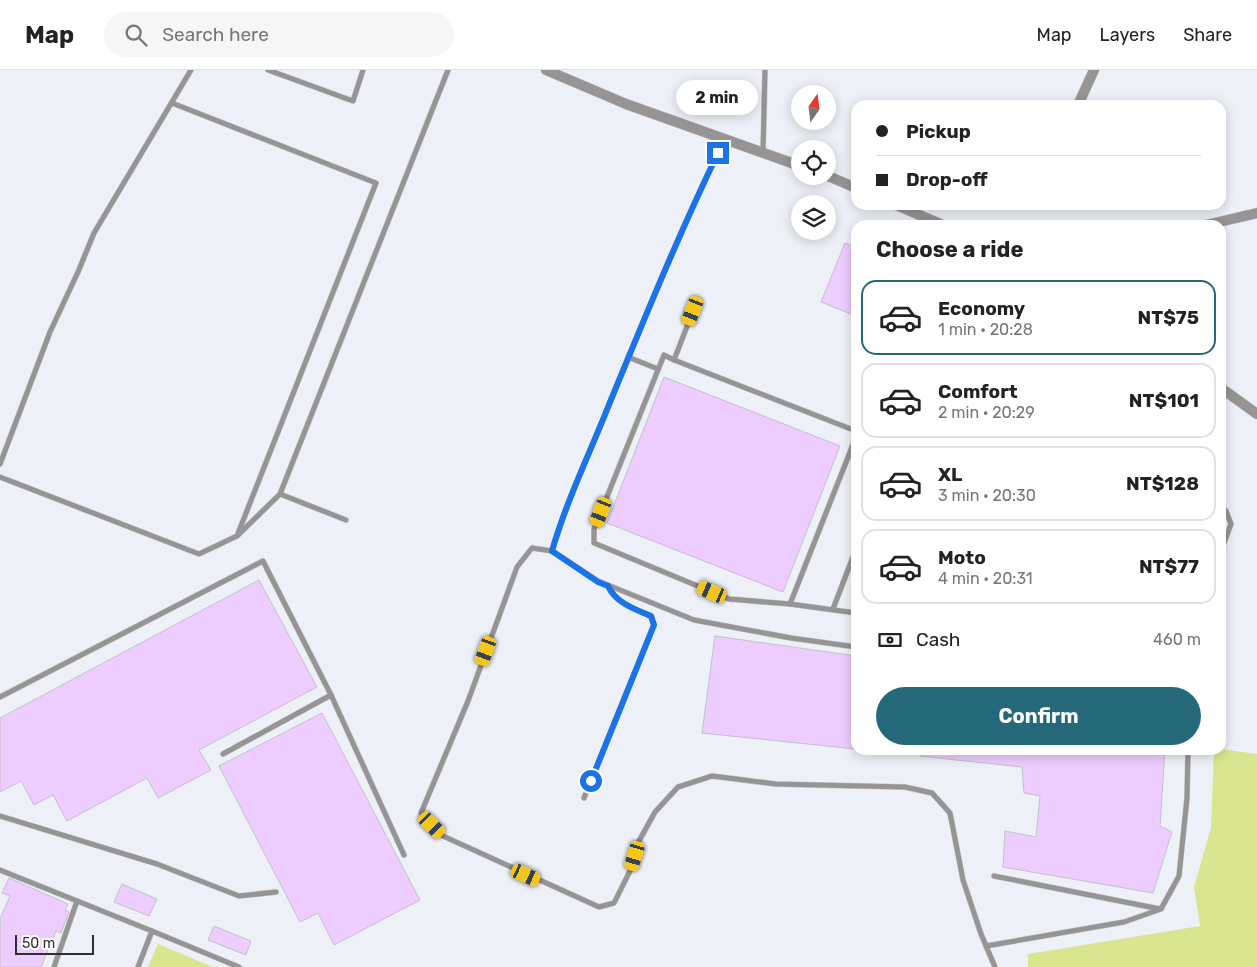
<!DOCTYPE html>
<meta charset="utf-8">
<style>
:root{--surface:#fff;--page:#f6f6f6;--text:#222;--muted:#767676;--line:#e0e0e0;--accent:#24687a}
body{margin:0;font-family:Rubik,sans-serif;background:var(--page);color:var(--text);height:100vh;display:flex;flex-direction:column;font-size:19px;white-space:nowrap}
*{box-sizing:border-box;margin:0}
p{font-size:16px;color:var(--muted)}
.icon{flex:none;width:28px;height:28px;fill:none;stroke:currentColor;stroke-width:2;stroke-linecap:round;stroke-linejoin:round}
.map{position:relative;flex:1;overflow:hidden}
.sheet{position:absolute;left:851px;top:150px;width:375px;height:535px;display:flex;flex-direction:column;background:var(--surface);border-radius:15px;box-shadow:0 2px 12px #0003}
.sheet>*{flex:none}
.banner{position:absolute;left:851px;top:30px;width:375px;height:110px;border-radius:15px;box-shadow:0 2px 12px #0003;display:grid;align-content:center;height:110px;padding:0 25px;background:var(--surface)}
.needle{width:32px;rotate:14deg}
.buttons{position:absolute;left:791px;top:15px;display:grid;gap:10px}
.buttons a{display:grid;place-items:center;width:45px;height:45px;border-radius:50%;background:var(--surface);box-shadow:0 2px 12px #0003;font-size:25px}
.scale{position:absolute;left:15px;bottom:12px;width:79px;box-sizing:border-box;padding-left:5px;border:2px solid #2c2e2f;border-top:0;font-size:14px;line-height:18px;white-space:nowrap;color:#2c2e2f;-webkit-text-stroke:4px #fff;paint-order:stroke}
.end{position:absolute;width:22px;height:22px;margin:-11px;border:6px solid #1a73e8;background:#fff;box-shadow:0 0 0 2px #fff}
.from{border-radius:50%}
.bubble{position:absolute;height:35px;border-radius:18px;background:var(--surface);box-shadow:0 2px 12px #0003;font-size:16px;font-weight:700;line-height:35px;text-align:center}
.car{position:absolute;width:15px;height:30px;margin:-15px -8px;border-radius:6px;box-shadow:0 0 4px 1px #0007;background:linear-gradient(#f5c518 24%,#345 0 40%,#f5c518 0 76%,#345 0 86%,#f5c518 0)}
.banner b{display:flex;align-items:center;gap:18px;height:48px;font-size:19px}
.banner b+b{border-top:1px solid var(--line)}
.banner i{width:12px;height:12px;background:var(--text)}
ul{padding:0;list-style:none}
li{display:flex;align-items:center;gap:15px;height:75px;margin:0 10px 8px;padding:0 15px;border:2px solid var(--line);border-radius:15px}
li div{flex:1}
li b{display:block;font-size:19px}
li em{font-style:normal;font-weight:700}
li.active{border-color:var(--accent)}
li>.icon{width:45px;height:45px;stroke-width:1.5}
h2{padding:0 25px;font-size:22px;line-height:60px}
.pay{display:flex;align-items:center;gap:12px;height:55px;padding:0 25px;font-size:19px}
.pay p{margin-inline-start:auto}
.action{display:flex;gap:10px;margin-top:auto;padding:10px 25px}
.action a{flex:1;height:58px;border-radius:30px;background:var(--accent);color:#fff;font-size:20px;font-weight:700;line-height:58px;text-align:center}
header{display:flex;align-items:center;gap:30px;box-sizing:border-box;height:70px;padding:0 25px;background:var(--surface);border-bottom:1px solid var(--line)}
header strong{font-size:24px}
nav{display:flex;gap:28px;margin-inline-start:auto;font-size:18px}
.search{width:350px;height:45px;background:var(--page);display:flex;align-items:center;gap:12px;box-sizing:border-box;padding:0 18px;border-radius:28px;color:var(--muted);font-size:19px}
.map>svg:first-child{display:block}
.green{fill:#dae68f}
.building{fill:#edcdff;stroke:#c4c1c6}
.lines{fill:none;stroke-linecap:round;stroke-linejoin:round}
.lane-casing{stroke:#cacdd2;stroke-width:6}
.street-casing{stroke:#cacdd2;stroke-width:11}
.lane{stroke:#979495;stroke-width:5}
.street{stroke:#979495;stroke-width:10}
.route{stroke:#1a73e8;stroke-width:6}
</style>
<header>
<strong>Map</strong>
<div class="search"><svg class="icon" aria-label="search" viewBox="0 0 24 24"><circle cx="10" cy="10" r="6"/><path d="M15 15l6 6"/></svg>Search here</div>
<nav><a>Map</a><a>Layers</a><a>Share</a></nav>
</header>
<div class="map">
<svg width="1257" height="897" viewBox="0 0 1257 897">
<rect width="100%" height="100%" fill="#edf0f6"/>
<g class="green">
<path d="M1221,679L1257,684V897H1028V884L1200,856L1194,817L1211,758L1214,680Z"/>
<path d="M158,874L213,897H148Z"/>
</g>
<g class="building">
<path d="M845,173L856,177V246L821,232Z"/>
<path d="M664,307L840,376L783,522L607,453Z"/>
<path d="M259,510L317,617L199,680L211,700L158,728L147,708L67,751L53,725L34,735L21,711L0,722V648Z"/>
<path d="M715,566L856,586V679L702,663Z"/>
<path d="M322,643L420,830L334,875L318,843L300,852L219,696Z"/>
<path d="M920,680H1165L1160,756L1172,762L1153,823L1003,797L1005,761L1036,767L1040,726L1024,723L1022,697L920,686Z"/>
<path d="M9,808L68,834L65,840L69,842L61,863L56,861L41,897H0V849L10,826L2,823Z"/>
<path d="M122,814L157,829L149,846L114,832Z"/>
<path d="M214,856L251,871L246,885L208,870Z"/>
</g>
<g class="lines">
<defs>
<g id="lane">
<path d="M268,0L353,31L363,0"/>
<path d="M172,33L376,113L237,466"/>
<path d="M725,69C681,158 644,249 607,340C588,387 566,433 552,481L532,478L517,497L468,631L421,743L443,766L599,837L614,833L630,801L639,771L655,742L678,717L712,706L775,714L905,717L932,723L950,743L963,810L981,864L995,897"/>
<path d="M763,82L765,0"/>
<path d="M693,241L674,290L856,361"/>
<path d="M628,287L658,299"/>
<path d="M674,290L664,285L594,459V473L729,529L790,534L856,543"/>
<path d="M0,394L50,262L78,202L94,163L191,0"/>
<path d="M0,407L199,484L237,466L280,424"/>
<path d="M1221,437L1226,441L1231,454L1221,481"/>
<path d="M346,450L280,424L448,0"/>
<path d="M552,481L598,511L694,550L791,568L856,577"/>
<path d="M790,534L856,367"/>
<path d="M833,539L856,479"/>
<path d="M0,627L263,491L331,625L404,785"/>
<path d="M223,684L331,625"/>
<path d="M584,728L654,555L651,546C635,539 616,533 608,516"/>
<path d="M0,746L157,794L239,826L276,822"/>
<path d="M0,800L152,861L138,897"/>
<path d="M994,806L1160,839"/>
<path d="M152,861L239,897"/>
<path d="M986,876L1124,852L1161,839L1179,806L1187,728L1188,680"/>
<path d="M54,897L77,831"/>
</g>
<g id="street">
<path d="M546,0L626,34L800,96"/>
<path d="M1078,35L1094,0"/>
<path d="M828,106L856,118"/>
<path d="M896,135L943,155"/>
<path d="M1206,155L1257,143"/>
<path d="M1221,318L1257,344"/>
</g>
</defs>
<use href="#lane" class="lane-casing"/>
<use href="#street" class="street-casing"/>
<use href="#lane" class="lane"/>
<use href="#street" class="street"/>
</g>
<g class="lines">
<path class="route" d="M591,711L654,555L651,546C634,539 616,533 608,516L598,512L552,481C566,432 589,385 608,337C643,252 678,166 718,83"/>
</g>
</svg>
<div class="buttons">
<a><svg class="needle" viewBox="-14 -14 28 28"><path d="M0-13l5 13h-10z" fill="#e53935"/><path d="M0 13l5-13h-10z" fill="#767676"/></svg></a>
<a><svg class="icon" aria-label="locate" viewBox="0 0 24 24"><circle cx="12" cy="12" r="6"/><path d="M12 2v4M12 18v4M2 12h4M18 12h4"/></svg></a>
<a><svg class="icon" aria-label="layers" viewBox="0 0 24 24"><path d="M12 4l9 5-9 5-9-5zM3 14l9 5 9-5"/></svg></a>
</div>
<div class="scale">50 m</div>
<i class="end from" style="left:591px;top:711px"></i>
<i class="end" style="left:718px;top:83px"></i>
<div class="bubble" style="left:676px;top:10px;width:82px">2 min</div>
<i class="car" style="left:693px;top:241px;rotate:201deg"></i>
<i class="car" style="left:601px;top:442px;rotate:201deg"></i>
<i class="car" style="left:712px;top:522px;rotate:293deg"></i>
<i class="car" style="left:486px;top:581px;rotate:200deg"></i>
<i class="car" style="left:432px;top:755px;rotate:135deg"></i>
<i class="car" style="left:635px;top:786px;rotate:197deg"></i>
<i class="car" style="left:526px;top:805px;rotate:115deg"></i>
<div class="banner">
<b><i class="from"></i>Pickup</b>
<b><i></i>Drop-off</b>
</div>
<section class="sheet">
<h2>Choose a ride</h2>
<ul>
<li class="active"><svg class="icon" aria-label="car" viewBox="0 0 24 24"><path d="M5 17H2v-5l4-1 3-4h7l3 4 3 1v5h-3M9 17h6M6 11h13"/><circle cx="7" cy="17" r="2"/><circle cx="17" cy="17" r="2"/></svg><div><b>Economy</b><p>1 min · 20:28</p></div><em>NT$75</em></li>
<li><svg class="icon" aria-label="car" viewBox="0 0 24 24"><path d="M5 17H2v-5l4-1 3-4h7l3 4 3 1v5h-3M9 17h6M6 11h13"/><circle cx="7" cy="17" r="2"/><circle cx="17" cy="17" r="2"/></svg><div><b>Comfort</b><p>2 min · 20:29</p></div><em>NT$101</em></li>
<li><svg class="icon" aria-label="car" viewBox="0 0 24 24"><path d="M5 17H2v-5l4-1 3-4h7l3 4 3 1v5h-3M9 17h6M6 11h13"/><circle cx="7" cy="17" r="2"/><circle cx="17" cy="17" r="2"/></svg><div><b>XL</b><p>3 min · 20:30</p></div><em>NT$128</em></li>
<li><svg class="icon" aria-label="car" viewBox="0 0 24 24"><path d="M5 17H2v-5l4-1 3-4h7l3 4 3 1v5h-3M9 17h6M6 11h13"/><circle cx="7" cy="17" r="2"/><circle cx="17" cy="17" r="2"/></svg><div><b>Moto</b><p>4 min · 20:31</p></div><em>NT$77</em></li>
</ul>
<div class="pay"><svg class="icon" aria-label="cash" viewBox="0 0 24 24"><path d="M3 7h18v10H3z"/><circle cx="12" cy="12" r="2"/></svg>Cash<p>460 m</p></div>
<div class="action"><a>Confirm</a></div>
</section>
</div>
